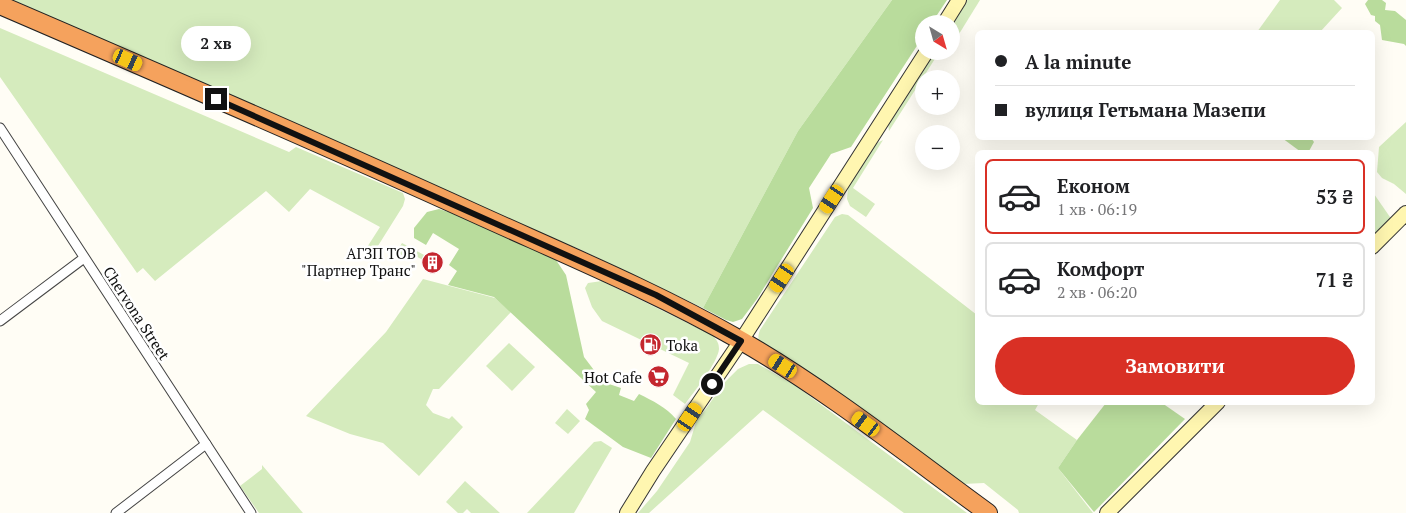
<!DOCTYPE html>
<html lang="uk">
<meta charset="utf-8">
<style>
:root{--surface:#fff;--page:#f6f6f6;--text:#202124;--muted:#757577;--line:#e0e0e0;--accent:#d93025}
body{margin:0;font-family:"PT Serif",serif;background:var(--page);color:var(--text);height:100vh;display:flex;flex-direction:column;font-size:19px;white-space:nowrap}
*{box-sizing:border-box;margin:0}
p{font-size:16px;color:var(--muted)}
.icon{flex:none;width:28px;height:28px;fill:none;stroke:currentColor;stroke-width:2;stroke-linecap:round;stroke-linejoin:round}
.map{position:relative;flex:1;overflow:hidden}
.side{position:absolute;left:975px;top:150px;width:400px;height:255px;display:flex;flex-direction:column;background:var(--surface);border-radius:8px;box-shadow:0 5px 20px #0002}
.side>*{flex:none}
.banner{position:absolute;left:975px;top:30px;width:400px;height:110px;border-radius:8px;box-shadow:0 5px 20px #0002;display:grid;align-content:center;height:110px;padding:0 20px;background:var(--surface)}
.needle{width:32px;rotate:143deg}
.fabs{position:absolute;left:915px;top:15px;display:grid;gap:10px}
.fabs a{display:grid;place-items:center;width:45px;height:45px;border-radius:50%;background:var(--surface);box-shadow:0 5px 20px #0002;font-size:25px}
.end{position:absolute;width:22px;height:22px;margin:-11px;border:6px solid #111;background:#fff;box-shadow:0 0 0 2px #fff}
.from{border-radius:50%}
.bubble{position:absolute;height:35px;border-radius:18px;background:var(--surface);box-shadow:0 5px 20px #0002;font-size:16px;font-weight:700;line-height:35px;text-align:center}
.car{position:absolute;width:15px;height:30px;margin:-15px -8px;border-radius:6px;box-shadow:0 0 4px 1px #0007;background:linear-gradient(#f5c518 24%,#345 0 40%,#f5c518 0 76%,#345 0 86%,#f5c518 0)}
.banner b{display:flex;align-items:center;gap:18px;height:48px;font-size:19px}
.banner b+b{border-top:1px solid var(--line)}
.banner i{width:12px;height:12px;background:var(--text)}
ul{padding:9px 0 0;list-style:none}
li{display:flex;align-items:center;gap:15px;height:75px;margin:0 10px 8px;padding:0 10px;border:2px solid var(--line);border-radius:8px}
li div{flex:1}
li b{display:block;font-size:19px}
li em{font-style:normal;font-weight:700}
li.active{border-color:var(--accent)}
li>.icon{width:45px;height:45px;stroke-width:1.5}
.cta{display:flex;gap:10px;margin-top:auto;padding:10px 20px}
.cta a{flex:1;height:58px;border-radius:30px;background:var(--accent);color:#fff;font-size:20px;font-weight:700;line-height:58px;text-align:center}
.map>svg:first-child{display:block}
.green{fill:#d5ebbd}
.forest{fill:#b9dc9c}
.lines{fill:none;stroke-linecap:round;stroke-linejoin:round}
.street-casing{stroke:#444;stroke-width:11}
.secondary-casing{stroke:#333;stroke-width:16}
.highway-casing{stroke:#222;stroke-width:20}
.street{stroke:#fff;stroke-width:9}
.secondary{stroke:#fff6b0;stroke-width:14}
.highway{stroke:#f5a25d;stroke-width:18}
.route{stroke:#111;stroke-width:6}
.labels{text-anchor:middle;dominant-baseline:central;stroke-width:5;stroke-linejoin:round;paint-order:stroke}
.poi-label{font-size:15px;fill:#111;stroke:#fff;text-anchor:end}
.street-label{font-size:15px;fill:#111;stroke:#fff}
</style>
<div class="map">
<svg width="1406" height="513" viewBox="0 0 1406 513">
<rect width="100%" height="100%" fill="#fffdf5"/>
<g class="green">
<path d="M13,0H892L798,131L703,308L577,248L524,228Z"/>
<path d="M967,0H980L951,47V25Z"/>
<path d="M1280,0H1334L1342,8L1320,32H1257Z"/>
<path d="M0,28L289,152L296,147L403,193L405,199L403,206L371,257L364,252L380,227L310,189L289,212L266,191L155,281L143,268L137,273L0,77Z"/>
<path d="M934,51H948L944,58L938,54L889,131L888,124Z"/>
<path d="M1406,122V194L1394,184L1382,178L1377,172L1379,147Z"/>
<path d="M883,140L853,188L875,204L866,217L850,206L847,199L848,187L875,144Z"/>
<path d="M1372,191L1392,220L1373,234H1372Z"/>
<path d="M842,214L848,215L977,315L978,402L1039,403L1035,410L1077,440L1058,468L1093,513H1019L1018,510L984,483L963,484L878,420L764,348C758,342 757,338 760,330L835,217Z"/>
<path d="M402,243L426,256L423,260L410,253L405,257L400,254L399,248Z"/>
<path d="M423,279L495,298L511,312L439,389H433L426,405L433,413L449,419L452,416L463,427L419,476L383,443L350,434L306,416L386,332Z"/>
<path d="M602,281L712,335C717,340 719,343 719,349C718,362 694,392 685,404L673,395L689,363L602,321L592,307L585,288L588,283Z"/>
<path d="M509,343L535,367L512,391L486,366Z"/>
<path d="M749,364H758L796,386L967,513H904L763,410L649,513H638L657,491L690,442L696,422L726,381L738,369Z"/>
<path d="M567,409L580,421L568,434L555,423Z"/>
<path d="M601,441L612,448L574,513H527L594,442Z"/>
<path d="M262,465L303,513H259L240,486L262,469Z"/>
<path d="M465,481L500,513H471L467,509L463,513H458L446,502Z"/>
</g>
<g class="forest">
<path d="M892,0H947L931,24H924V35L851,147L831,154L809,188L813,208L757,299L742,319L733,322L726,320L703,308L798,131Z"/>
<path d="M1368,0H1382L1386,3L1385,10L1395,11L1406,20V46L1404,44L1382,40L1380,25L1375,21V16L1371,15L1365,4Z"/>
<path d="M1282,138H1311L1314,142L1309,151L1301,152Z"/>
<path d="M439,209L467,218L556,260L566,275L584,357L603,382L621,388L619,395L634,401L639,394C653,401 666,407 676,419L651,458L623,447L585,419L589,410L586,404L596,392L494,297L448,285L457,271L449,265L459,249L433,233L426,245L414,238V228L427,212Z"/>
<path d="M1106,403H1162L1185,419L1094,512L1058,468L1077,440Z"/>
</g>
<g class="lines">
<defs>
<g id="street">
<path d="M0,128L251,513"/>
<path d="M0,321L84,258"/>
<path d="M116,513L206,444"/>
</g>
<g id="secondary">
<path d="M944,24L959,0"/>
<path d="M1372,247L1406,213"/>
<path d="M627,513L653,471L741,341L927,51"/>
<path d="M1107,513L1218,402"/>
</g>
<path id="highway" d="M0,5C158,73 316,141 472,212C562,253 654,291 740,340C827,390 907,454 988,513"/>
</defs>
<use href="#street" class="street-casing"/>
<use href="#secondary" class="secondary-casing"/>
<use href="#highway" class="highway-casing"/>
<use href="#street" class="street"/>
<use href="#secondary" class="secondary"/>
<use href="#highway" class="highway"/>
</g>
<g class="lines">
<path class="route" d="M216,99L656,295L741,341L712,384"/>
</g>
<defs>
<symbol id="building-disc" viewBox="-11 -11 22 22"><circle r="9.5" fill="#c4262e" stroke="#fff"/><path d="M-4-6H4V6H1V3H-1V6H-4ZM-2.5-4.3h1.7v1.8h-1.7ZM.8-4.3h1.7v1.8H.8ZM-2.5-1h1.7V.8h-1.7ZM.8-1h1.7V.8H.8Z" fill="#fff"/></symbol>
<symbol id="fuel-disc" viewBox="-11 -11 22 22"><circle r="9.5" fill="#c4262e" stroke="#fff"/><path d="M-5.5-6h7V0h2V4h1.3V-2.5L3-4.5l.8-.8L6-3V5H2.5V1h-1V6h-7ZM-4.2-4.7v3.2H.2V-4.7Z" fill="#fff"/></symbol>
<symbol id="supermarket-disc" viewBox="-11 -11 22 22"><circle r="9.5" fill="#c4262e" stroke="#fff"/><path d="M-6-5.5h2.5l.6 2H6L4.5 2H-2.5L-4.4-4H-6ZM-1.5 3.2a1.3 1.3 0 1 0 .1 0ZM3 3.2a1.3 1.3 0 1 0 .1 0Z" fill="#fff"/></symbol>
</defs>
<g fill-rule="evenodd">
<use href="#building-disc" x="420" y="250" width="25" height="25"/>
<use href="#fuel-disc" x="638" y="332" width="25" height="25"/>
<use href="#supermarket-disc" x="646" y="364" width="25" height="25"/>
</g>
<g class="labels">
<g class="poi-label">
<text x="416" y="253">АГЗП ТОВ<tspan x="416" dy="17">"Партнер Транс"</tspan></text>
<text x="666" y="345" text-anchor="start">Toka</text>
<text x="642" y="377">Hot Cafe</text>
</g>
<g class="street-label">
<text transform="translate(137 313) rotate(57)">Chervona Street</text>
</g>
</g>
</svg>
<div class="fabs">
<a><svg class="needle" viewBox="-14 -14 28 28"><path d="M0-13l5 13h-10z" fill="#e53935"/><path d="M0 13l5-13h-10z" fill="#757577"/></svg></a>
<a>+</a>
<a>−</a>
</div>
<i class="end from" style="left:712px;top:384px"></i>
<i class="end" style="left:216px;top:99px"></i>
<div class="bubble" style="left:181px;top:26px;width:70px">2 хв</div>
<i class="car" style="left:128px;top:60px;rotate:114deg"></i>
<i class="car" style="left:832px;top:199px;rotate:213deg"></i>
<i class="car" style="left:782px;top:278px;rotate:213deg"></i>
<i class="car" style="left:783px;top:366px;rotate:303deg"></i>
<i class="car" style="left:690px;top:417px;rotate:34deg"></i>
<i class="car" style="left:866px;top:424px;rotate:306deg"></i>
<div class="banner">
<b><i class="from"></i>A la minute</b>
<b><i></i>вулиця Гетьмана Мазепи</b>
</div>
<section class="side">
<ul>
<li class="active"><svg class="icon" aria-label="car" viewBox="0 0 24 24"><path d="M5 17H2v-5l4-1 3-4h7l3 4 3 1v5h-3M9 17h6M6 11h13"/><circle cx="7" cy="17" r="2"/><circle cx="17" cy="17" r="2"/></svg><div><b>Економ</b><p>1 хв · 06:19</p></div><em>53 ₴</em></li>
<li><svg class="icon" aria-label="car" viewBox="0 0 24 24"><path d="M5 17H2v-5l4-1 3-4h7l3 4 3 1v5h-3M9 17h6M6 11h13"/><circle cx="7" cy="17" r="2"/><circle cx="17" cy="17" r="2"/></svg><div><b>Комфорт</b><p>2 хв · 06:20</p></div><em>71 ₴</em></li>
</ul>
<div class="cta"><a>Замовити</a></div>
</section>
</div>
